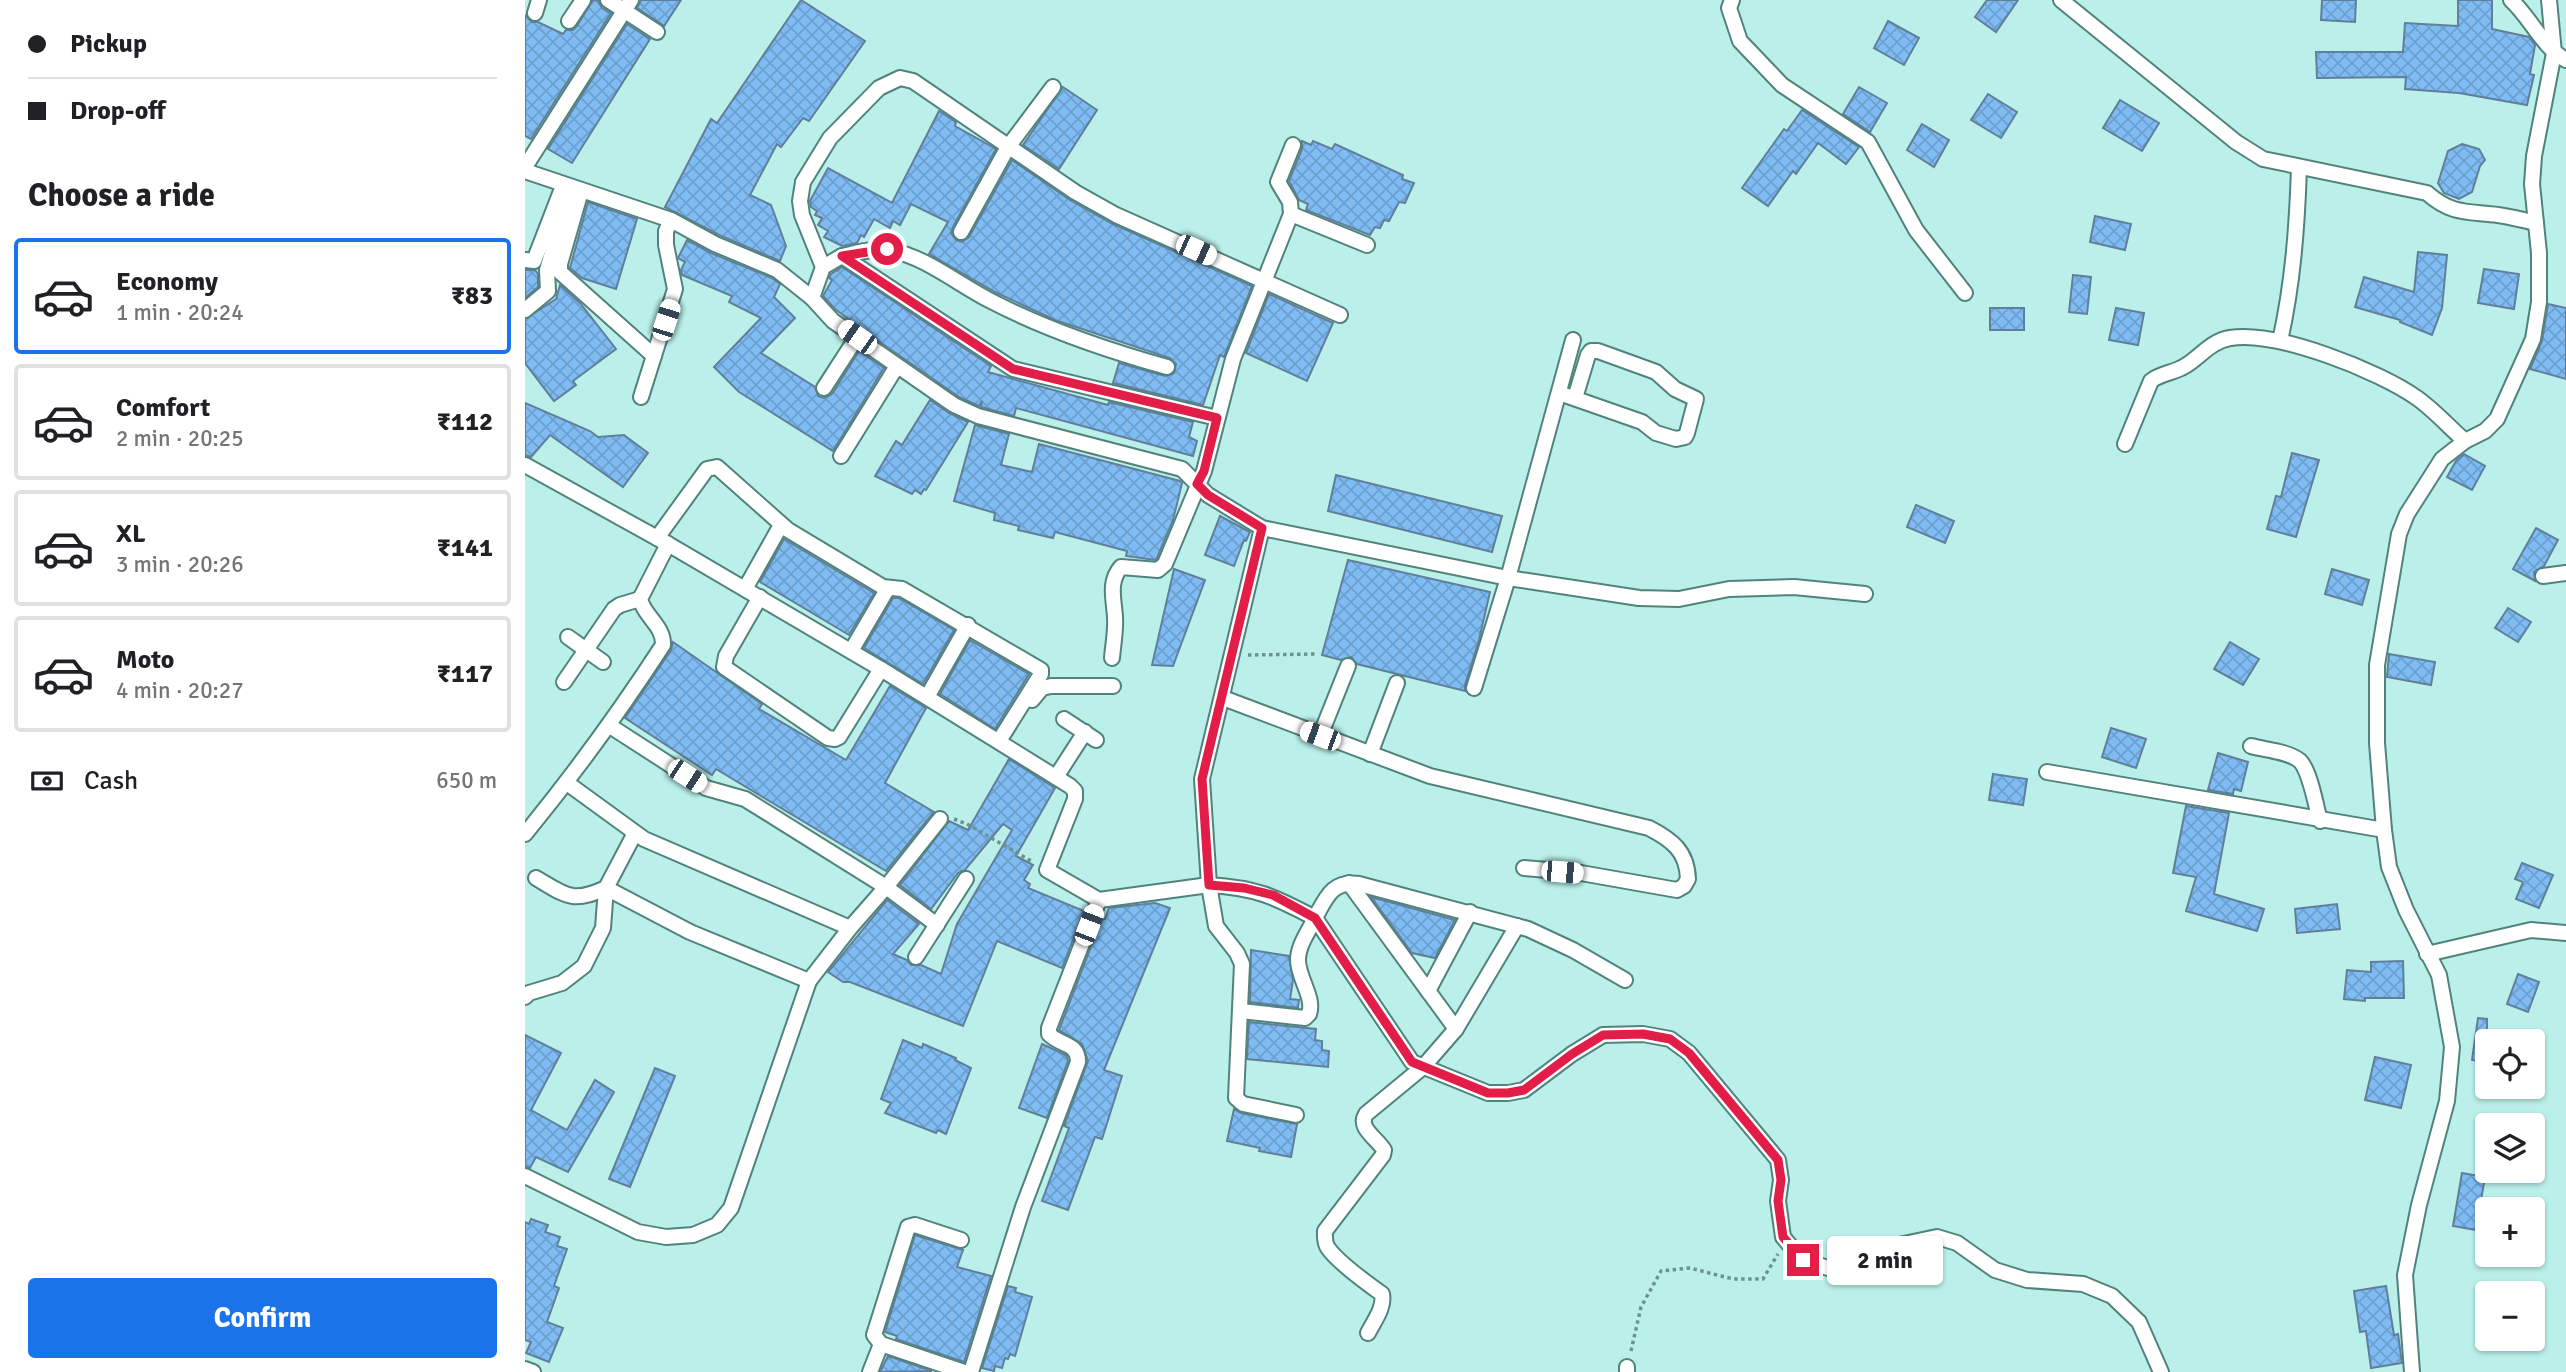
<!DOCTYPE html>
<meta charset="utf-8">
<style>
:root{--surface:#fff;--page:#f2f2f2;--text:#202124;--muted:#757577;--line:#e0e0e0;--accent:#1a73e8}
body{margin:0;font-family:Signika,sans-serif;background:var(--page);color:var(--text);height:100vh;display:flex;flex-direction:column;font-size:26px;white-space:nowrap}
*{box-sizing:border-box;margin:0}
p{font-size:23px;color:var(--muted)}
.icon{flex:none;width:38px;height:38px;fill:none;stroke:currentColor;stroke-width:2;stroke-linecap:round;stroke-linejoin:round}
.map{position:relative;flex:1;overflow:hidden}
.panel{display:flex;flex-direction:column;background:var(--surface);width:525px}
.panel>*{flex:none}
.top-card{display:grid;align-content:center;height:154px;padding:0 28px;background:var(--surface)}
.tools{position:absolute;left:1950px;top:1029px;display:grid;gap:14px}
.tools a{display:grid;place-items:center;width:70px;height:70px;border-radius:7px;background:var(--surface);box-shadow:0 2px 5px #0004;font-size:35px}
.end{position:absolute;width:32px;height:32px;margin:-16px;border:9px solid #e11d48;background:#fff;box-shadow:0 0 0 4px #fff}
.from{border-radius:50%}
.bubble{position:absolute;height:49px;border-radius:7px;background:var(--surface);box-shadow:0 2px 5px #0004;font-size:23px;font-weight:700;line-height:49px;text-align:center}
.car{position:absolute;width:21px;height:42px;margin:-21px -10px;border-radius:9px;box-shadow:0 0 5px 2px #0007;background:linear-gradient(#fff 24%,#345 0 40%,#fff 0 76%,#345 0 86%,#fff 0)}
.top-card b{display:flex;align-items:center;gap:24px;height:66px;font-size:26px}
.top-card b+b{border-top:2px solid var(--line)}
.top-card i{width:18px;height:18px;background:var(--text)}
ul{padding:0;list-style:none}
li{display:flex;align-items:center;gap:21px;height:116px;margin:0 14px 10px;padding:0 14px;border:4px solid var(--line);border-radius:7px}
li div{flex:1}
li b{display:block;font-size:26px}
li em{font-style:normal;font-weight:700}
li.current{border-color:var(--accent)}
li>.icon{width:63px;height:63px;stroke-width:1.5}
h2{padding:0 28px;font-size:32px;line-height:84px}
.pay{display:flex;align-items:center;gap:18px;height:77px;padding:0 28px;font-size:26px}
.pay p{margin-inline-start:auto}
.cta{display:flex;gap:14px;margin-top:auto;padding:14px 28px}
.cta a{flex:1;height:80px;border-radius:7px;background:var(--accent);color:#fff;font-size:28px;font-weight:700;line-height:80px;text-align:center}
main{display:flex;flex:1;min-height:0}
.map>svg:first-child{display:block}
.building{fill:url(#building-cross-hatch);stroke:#617f9a;stroke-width:2}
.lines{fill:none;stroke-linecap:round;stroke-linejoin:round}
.minor-casing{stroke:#51837d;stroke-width:18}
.path{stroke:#6d928d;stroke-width:3.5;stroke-dasharray:3.5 3.5;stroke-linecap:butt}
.minor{stroke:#fff;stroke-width:14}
.route{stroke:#e11d48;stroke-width:9}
</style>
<main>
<section class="panel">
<div class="top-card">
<b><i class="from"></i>Pickup</b>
<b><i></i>Drop-off</b>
</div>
<h2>Choose a ride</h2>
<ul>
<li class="current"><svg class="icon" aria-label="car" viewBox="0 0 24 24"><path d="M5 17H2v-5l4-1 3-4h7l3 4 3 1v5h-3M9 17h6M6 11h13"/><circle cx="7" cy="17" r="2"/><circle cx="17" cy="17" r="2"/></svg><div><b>Economy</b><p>1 min · 20:24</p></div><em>₹83</em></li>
<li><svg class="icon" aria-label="car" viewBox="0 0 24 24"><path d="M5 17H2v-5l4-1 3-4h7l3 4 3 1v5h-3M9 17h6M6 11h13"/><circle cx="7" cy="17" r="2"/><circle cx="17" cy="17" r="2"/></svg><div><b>Comfort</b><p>2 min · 20:25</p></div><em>₹112</em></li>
<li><svg class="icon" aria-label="car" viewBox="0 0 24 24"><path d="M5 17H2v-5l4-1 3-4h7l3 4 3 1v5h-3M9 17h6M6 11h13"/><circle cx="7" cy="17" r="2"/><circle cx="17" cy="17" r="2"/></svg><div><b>XL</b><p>3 min · 20:26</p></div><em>₹141</em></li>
<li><svg class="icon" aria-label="car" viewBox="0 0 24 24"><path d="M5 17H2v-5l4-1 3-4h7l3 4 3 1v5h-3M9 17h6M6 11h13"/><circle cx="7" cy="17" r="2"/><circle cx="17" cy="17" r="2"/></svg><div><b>Moto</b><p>4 min · 20:27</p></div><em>₹117</em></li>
</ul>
<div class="pay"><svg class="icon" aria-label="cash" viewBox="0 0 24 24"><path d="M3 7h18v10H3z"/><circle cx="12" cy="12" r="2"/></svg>Cash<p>650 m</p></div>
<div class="cta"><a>Confirm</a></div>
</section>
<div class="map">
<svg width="2041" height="1372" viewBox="0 0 2041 1372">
<defs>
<pattern id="building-cross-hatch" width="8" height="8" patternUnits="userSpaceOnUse" patternTransform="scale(1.75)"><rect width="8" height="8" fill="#7ebcf3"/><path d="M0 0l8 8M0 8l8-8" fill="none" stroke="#6ba0cf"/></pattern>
</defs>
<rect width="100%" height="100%" fill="#bbf0ea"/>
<g class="building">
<path d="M68,0H73L77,8L86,13L6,139L0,136V15L7,22H13L38,34L41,30H48L52,26Z"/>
<path d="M116,0H156L139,26L112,8Z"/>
<path d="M276,0L340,41L284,121L278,118L256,147L252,144L225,195L246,205L261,246L255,261L194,235L140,207L186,119L192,123Z"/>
<path d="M1462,0H1493L1471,32L1450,17Z"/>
<path d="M1797,0H1831L1830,22L1796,20Z"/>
<path d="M1933,0H1967V29L2004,37L2010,45L2005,74L2009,75L2002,105L1934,93L1880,89L1881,77L1792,78L1791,52H1878L1880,23L1933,26Z"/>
<path d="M1363,21L1394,38L1379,65L1349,48Z"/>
<path d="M102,24L125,39L47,163L23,149Z"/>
<path d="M538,87L572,110L534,169L498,145Z"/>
<path d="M1334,87L1362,103L1345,132L1318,114Z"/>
<path d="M1463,94L1492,112L1476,138L1446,120Z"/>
<path d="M1595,100L1634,123L1617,151L1578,128Z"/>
<path d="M1277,110L1334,147L1321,164L1293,143L1271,174L1268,171L1243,206L1217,188L1259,129L1262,131Z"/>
<path d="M414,111L431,122L430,126L471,149L428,227L426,233L431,240L437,242L444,237L487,160L545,200L586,223L727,286L699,357L695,355L678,405L588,383L594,363L640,376L649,373L651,364L645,358L530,320L470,292L404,254L423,222L386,204L375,225L368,221L365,228L349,219L339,237L336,235L332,243L317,246L299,237L303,231L293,225L297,218L290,215L292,211L286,207L285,201L303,168L367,203Z"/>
<path d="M1397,124L1424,140L1409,167L1382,150Z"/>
<path d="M777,141L786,145L788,141L807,149L810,144L878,175L877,179L889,183L880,203L874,202L864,221L859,220L855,228L850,227L845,235L781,210L783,204L774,200L764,181L777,149Z"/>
<path d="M1937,144L1954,149L1960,160L1955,166L1947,192L1934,199L1919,193L1913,183L1923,151Z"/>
<path d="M63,202L112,219L91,289L57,278L45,268Z"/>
<path d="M1570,216L1606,224L1600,250L1565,242Z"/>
<path d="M162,240L186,253L247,278L255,284L249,297L270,318L236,353L290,387L293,396L299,398L307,394L334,351L359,368L308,451L214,392L189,367L236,318L204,302L207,296L157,275L156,270L160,262L153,258Z"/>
<path d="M1893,252L1922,255L1917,308L1907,335L1875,322V320L1830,307L1839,277L1889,292Z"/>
<path d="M317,267L466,366L463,372L583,405L584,402L668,422L664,437L672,441L668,456L491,408L489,416L456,407L457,401L454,406L434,397L342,333L310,309L298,296L307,280L304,278L306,274Z"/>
<path d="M1959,269L1994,274L1989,309L1953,303Z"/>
<path d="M0,270H10L13,274V287L0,298Z"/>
<path d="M1548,275L1566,277L1562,314L1544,312Z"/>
<path d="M35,285L55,303L91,349L48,381L51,385L29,401L0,363V319L31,299Z"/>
<path d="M744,294L808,323L782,381L721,353Z"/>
<path d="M2023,304L2041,308V379L2005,369L2017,341Z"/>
<rect x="1465" y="308" width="34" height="22"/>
<path d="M1591,308L1619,313L1613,345L1584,340Z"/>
<path d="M405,400L424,413L443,422L401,490L399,489L396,494L390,490L387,494L350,476L371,441L377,445Z"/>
<path d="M0,403L65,431L73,437L99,435L123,453L98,487L25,435L6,457L0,455Z"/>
<path d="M450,425L484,434L476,465L507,472L514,444L655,481L657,483L648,520L632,558L630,560L601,556L602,551L530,532L528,538L493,530L494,526L469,520L470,513L429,501Z"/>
<path d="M1767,453L1794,460L1771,537L1742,529L1751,496L1756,497Z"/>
<path d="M1939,454L1960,466L1947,490L1922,477L1931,461Z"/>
<path d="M811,475L977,516L967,552L803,511Z"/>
<path d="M1391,505L1429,521L1420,543L1382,527Z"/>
<path d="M695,516L725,532L721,541L719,540L709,566L680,555Z"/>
<path d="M2011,528L2033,540L2019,566L2009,572L2010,581L1988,569Z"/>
<path d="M259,539L349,593L324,635L235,582Z"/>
<path d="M823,560L965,592L954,640L940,685V691L832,664L826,657L816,660L797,655Z"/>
<path d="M649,569L680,580L648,666L627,665Z"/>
<path d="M1807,569L1844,580L1837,605L1800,594Z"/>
<path d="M368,598H374L429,630L398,684L339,648Z"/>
<path d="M1983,608L2006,622L1993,642L1970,628Z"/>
<path d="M445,640L504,674L470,729L415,694Z"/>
<path d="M148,642L237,704L234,709L321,760L365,686L401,708L360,783L409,812L361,871L191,769L187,775L100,718L146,650Z"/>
<path d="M1705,642L1734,659L1718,685L1689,669Z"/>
<path d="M1864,654L1910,662L1906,685L1862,677Z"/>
<path d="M1586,728L1621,739L1611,768L1577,757Z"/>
<path d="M1693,753L1723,762L1716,791L1709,789L1708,794L1683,790Z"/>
<path d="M484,759L530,788L491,856L508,865L499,880L505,884L503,888L559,911L537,968L472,941L438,1026L325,982H318L303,972L362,900L394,924L368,954L382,960L386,965H396L416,974L432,924L487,830L478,824L440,870L433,873L406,909L375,885L424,821L443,830Z"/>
<path d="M1468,774L1502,779L1498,805L1464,800Z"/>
<path d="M1661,806L1704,813L1689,894L1739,909L1732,931L1661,911L1671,877L1648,873Z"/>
<path d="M1997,863L2028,875L2014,908L1991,899L1998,882L1990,879Z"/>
<path d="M846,897L930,920L910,958L887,953Z"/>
<path d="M630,903L645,908L579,1070L597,1076L577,1139L570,1137L543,1210L517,1201L544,1128L539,1126L563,1061L557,1044L534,1030L577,918L580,919L584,908Z"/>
<path d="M1812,904L1815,929L1772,933L1770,909Z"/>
<path d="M726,950L764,956L768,980L765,999L774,1000L773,1008L725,1002Z"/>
<path d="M1878,961L1879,998H1840V1001L1819,999L1822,970L1846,972V962Z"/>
<path d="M1993,974L2014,982L2003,1012L1982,1004Z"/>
<path d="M1953,1018L1962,1019V1062L1947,1060Z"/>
<path d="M724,1022L791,1029L790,1040L797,1041V1050L804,1051L803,1067L722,1059Z"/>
<path d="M0,1035L36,1053L6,1110L42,1130L70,1080L89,1092L43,1172L11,1157L5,1168L0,1166Z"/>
<path d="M378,1040L397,1048L398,1044L431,1058L430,1060L446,1068L421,1134L413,1130L411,1133L360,1113L366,1103L356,1099Z"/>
<path d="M517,1044L541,1055L543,1061L522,1118L494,1108Z"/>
<path d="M1850,1057L1886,1065L1876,1108L1840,1100Z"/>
<path d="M130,1068L150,1076L105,1187L84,1179Z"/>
<path d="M709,1109L716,1113L772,1124L766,1157L734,1151L735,1148L702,1141Z"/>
<path d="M1937,1173L1960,1177L1951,1230L1928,1226Z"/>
<path d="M6,1219L23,1225L20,1232L35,1237L32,1246L42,1249L29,1286L34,1288L22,1322L38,1328L24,1362L1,1353L6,1342L0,1340V1222L4,1224Z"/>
<path d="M390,1235L438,1250L432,1267L466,1276L439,1362L371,1339L372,1336L360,1332Z"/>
<path d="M483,1286L491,1288L490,1292L507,1297L490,1356L485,1354L483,1359L480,1358L477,1368L470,1366L469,1371L457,1368Z"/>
<path d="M1861,1286L1869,1335L1873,1334L1877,1363L1846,1368L1841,1331L1835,1332L1829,1291Z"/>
<path d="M363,1356L407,1371L355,1372Z"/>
</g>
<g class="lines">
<defs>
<g id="minor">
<path d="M83,0L132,32"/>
<path d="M1207,0L1204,8L1215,41L1257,85L1343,142L1391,230L1440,293"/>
<path d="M1536,0L1711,142L1738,159L1902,193C1927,215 1942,211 1973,215C1986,217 1999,220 2011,223"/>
<path d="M1986,0C2006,18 2017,47 2041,60"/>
<path d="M10,13L14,0"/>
<path d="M44,21L58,0"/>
<path d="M0,167L106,0"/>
<path d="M0,171L146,220L190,244L252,270L287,298L308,321L429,405L453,416L657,469L683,495L737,528L983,578L1114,598L1154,599L1204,589L1269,587L1340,594"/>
<path d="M56,191L35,264V272L129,356"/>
<path d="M766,214L842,245"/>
<path d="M436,232L483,147L528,87"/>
<path d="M317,256C331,253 351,247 365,250C401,257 434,285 466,301C522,330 581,350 642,367"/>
<path d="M0,260L9,261L38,186"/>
<path d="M298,267L317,256L488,369L692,418"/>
<path d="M287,298L298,267L277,215L275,201L278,182L305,138L354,88L375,78L388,81L550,192L591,215L815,315"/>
<path d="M0,310L23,291L22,270L46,187"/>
<path d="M1755,341C1768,283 1772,227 1774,168"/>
<path d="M299,388L332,337"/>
<path d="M1034,393L1117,422L1131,433L1151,439L1160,437L1162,433L1171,399L1150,389L1131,372L1073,351H1066L1063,355L1050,398"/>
<path d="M116,397L150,289L141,245V231L146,220"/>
<path d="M1600,444L1626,381C1636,373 1649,373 1660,366C1675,357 1686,341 1705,338C1751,330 1854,371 1892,398C1909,410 1924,427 1940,441"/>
<path d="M316,456L372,366"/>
<path d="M0,465L143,544L356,669L545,786L550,791V799L522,870L574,900L684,885L691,926L712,953L717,964L711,1098L718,1104L771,1115"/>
<path d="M737,528L677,779L684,885C732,888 748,896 790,918C801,898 807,880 834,884L1003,929L1048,950L1100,980"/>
<path d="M132,538L182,469L192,467L263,530L358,587L377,589L516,670V674L474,741"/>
<path d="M2018,576L2041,573"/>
<path d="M220,589L256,525"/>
<path d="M235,597L201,656L199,667L303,738L310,739L314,737L356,669"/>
<path d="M43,637L78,662"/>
<path d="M326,651L363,588"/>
<path d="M587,658C588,645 591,630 590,617C589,599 583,582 596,567L633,570L640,564L679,471L708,359L766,214L765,202L753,182L768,145"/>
<path d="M39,682L89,609L95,605L115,599"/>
<path d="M949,688L983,578L1048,340"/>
<path d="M402,697L443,625"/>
<path d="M698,698L905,776L1124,828C1147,840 1162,851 1163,879L1159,886L1152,890L1056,873L999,868"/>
<path d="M507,700L517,688L526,686H588"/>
<path d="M539,719L571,740"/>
<path d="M85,726L181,788L220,799L361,887L325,928L284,981"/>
<path d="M795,736L823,666"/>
<path d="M1726,746C1740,750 1763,751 1775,761C1785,771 1791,806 1795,821"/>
<path d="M845,754L872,683"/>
<path d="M1522,772L1859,830"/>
<path d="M531,777L560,732"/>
<path d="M42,783L119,839L325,928"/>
<path d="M0,834C50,773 95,711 138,645C139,626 119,616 115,599L143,544"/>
<path d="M11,878C40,895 47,904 81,888"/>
<path d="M824,883L931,1029"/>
<path d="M412,925L361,887L415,819"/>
<path d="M1902,954L2006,930L2041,933"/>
<path d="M391,957L441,879"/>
<path d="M903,991L945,912"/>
<path d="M0,997L4,993L37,983L59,966L78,928L81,888L110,833"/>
<path d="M716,1011L780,1018L784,1014C790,998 773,978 773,960C773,945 784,931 790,918L887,1062L963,1093H983L999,1090L1047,1054L1078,1035L1118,1034L1145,1039L1164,1053L1253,1160L1256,1180L1253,1201L1258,1237L1277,1260L1303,1268L1331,1267L1374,1245L1412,1237L1432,1243L1470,1270L1502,1280L1558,1284L1587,1296L1614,1322L1636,1372"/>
<path d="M0,1176L113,1232L141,1237L168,1235L192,1225L206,1208L284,981L165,932L81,888"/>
<path d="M436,1240L390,1225L383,1227L349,1335L356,1344L439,1372"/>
<path d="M843,1333C849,1321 860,1307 857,1294C843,1284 812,1261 803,1248C799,1242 800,1236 800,1231L858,1155L859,1150C852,1138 832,1128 841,1114L898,1067L931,1029L992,926"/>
<path d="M0,1369L8,1372"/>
<path d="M345,1372L356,1344"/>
<path d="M446,1372L498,1207L553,1062C553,1042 535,1046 524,1034V1028L574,900"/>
<path d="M1102,1372V1367"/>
<path d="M1887,1372L1880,1275L1894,1205L1922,1101L1927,1047L1914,975L1881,910L1864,867L1859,830L1852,743V665L1874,534L1882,514L1917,459L1940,441L1960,431L1972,419L2008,339L2014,302V253L2007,184L2009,156L2029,53L2024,0"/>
</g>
</defs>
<use href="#minor" class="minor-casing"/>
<g class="path">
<path d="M723,655L791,654"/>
<path d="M429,819L442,824L508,862"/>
<path d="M1106,1351L1116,1307L1136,1271L1165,1268L1208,1279H1238L1253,1254"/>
</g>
<use href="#minor" class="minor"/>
</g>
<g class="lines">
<path class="route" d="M362,249L317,256L488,369L692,418L679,471L672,484L683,495L737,528L677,779L684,885L719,888L748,895L790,918L887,1062L963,1093H983L999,1090L1047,1054L1078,1035L1118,1034L1145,1039L1164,1053L1253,1160L1256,1180L1253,1201L1258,1237L1278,1260"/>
</g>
</svg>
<div class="tools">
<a><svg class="icon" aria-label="locate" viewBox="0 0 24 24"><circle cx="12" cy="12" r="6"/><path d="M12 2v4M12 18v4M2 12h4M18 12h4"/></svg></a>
<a><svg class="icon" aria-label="layers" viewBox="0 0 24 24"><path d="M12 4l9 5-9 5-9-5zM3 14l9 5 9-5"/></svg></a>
<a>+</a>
<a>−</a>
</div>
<i class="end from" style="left:362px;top:249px"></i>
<i class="end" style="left:1278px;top:1260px"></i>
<div class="bubble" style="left:1302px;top:1236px;width:116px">2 min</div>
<i class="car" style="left:671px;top:250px;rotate:114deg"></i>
<i class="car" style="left:141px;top:320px;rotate:18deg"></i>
<i class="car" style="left:332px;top:337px;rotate:305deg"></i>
<i class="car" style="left:795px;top:736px;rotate:290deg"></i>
<i class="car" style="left:162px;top:776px;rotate:123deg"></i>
<i class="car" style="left:1037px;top:872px;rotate:95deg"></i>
<i class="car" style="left:564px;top:925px;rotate:21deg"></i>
</div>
</main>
